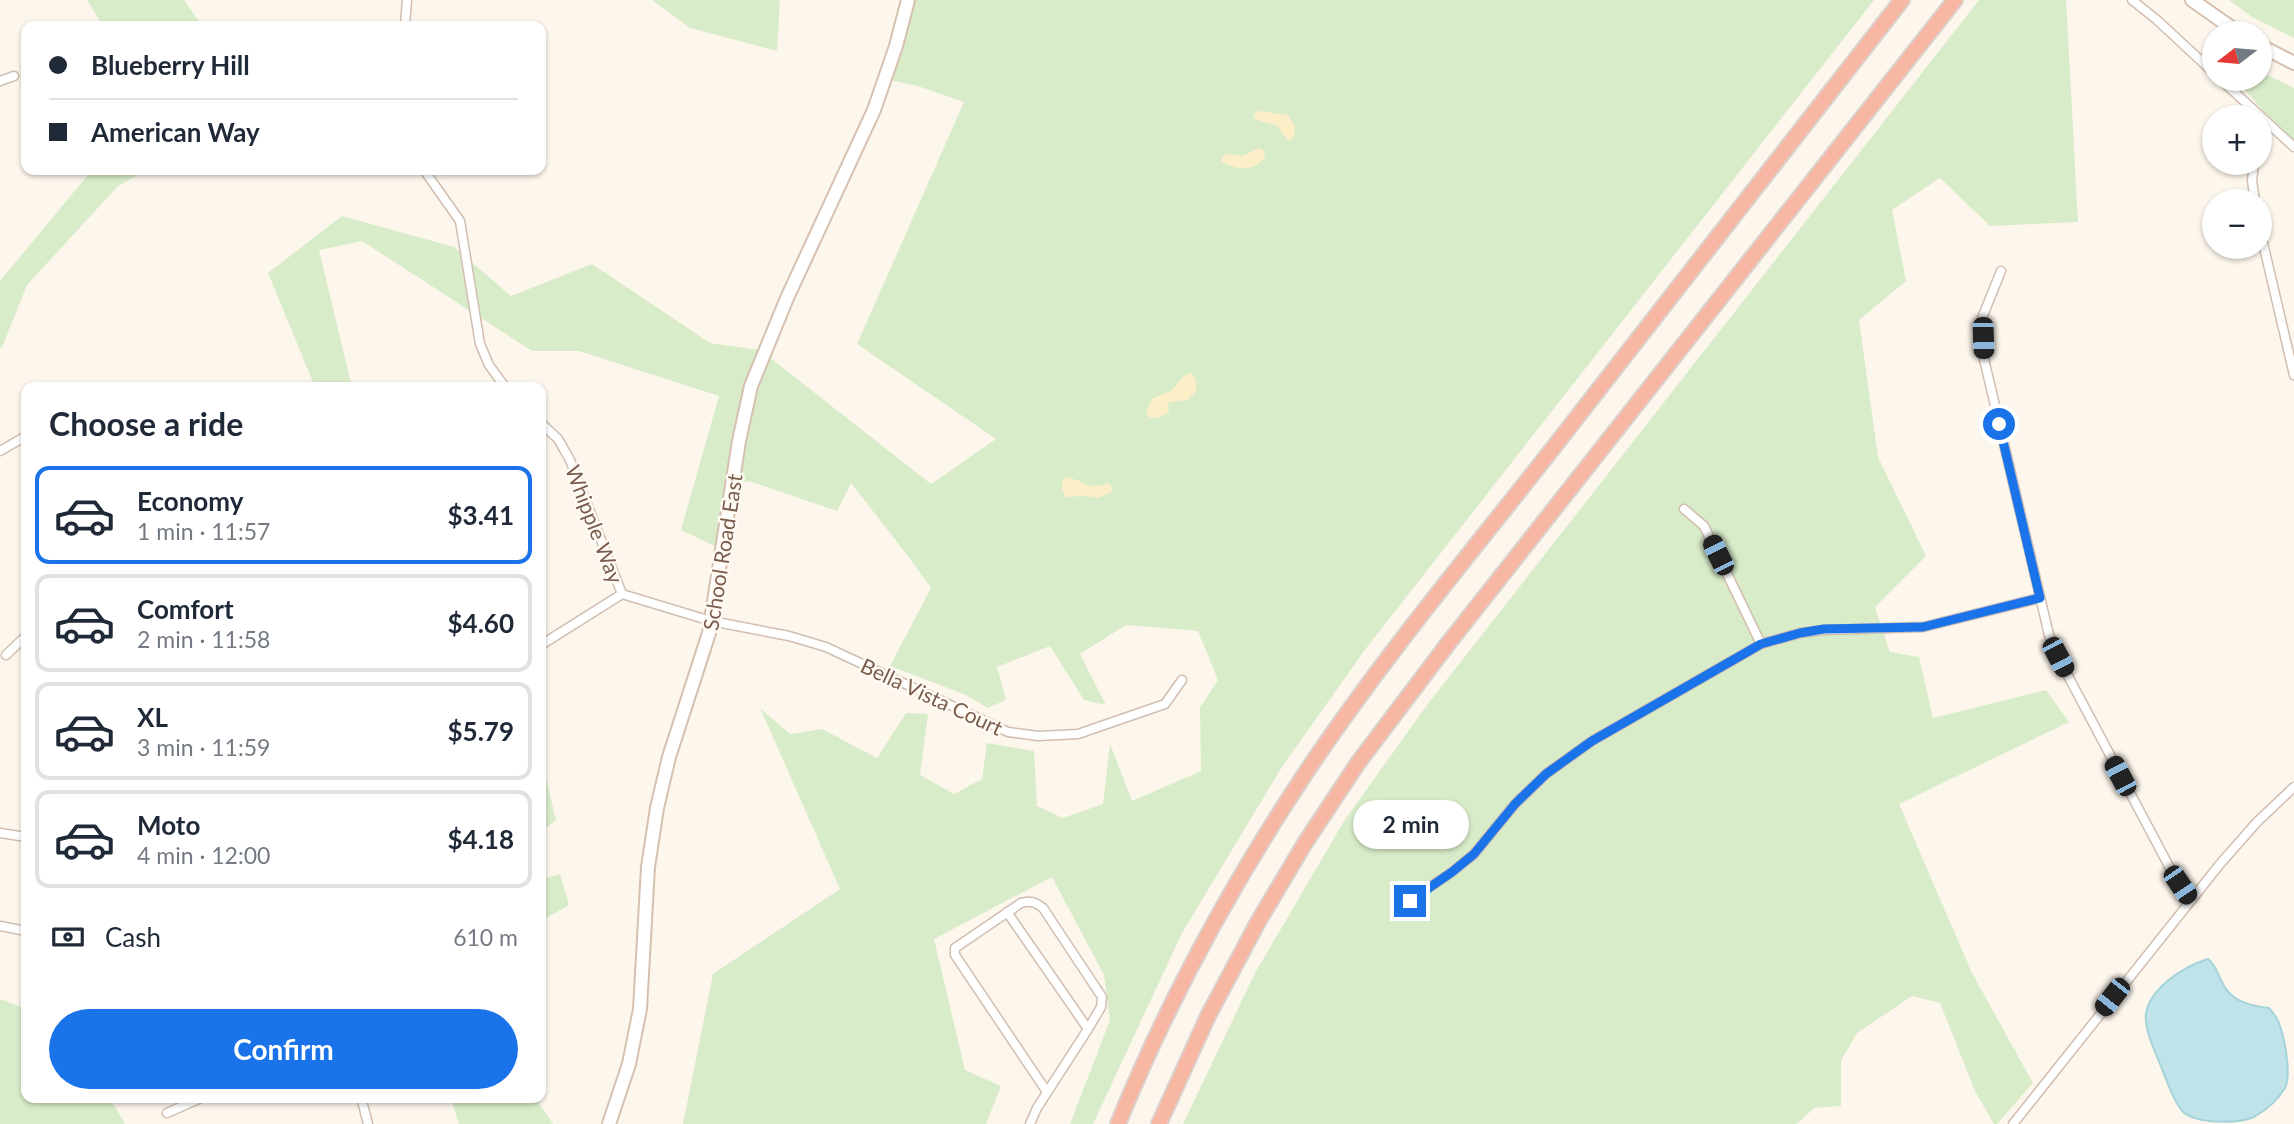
<!DOCTYPE html>
<meta charset="utf-8">
<style>
:root{--surface:#fff;--page:#f6f6f7;--text:#1f2937;--muted:#747a83;--line:#e0e1e3;--accent:#1a73e8}
body{margin:0;font-family:Lato,sans-serif;background:var(--page);color:var(--text);height:100vh;display:flex;flex-direction:column;font-size:26px;white-space:nowrap}
*{box-sizing:border-box;margin:0}
p{font-size:23px;color:var(--muted)}
.icon{flex:none;width:38px;height:38px;fill:none;stroke:currentColor;stroke-width:2;stroke-linecap:round;stroke-linejoin:round}
.map{position:relative;flex:1;overflow:hidden}
.drawer{position:absolute;left:21px;top:382px;width:525px;height:721px;display:flex;flex-direction:column;background:var(--surface);border-radius:14px;box-shadow:0 2px 5px #0004}
.drawer>*{flex:none}
.guide{position:absolute;left:21px;top:21px;width:525px;height:154px;border-radius:14px;box-shadow:0 2px 5px #0004;display:grid;align-content:center;height:154px;padding:0 28px;background:var(--surface)}
.needle{width:46px;rotate:254deg}
.controls{position:absolute;left:2202px;top:21px;display:grid;gap:14px}
.controls a{display:grid;place-items:center;width:70px;height:70px;border-radius:50%;background:var(--surface);box-shadow:0 2px 5px #0004;font-size:35px}
.end{position:absolute;width:32px;height:32px;margin:-16px;border:9px solid #1a73e8;background:#fff;box-shadow:0 0 0 4px #fff}
.from{border-radius:50%}
.bubble{position:absolute;height:49px;border-radius:24px;background:var(--surface);box-shadow:0 2px 5px #0004;font-size:23px;font-weight:700;line-height:49px;text-align:center}
.car{position:absolute;width:21px;height:42px;margin:-21px -10px;border-radius:9px;box-shadow:0 0 5px 2px #0007;background:linear-gradient(#222 24%,#8ab4d8 0 40%,#222 0 76%,#8ab4d8 0 86%,#222 0)}
.guide b{display:flex;align-items:center;gap:24px;height:66px;font-size:26px}
.guide b+b{border-top:2px solid var(--line)}
.guide i{width:18px;height:18px;background:var(--text)}
ul{padding:0;list-style:none}
li{display:flex;align-items:center;gap:21px;height:98px;margin:0 14px 10px;padding:0 14px;border:4px solid var(--line);border-radius:14px}
li div{flex:1}
li b{display:block;font-size:26px}
li em{font-style:normal;font-weight:700}
li.selected{border-color:var(--accent)}
li>.icon{width:63px;height:63px;stroke-width:1.5}
h2{padding:0 28px;font-size:32px;line-height:84px}
.pay{display:flex;align-items:center;gap:18px;height:77px;padding:0 28px;font-size:26px}
.pay p{margin-inline-start:auto}
.primary-button{display:flex;gap:14px;margin-top:auto;padding:14px 28px}
.primary-button a{flex:1;height:80px;border-radius:42px;background:var(--accent);color:#fff;font-size:28px;font-weight:700;line-height:80px;text-align:center}
.map>svg:first-child{display:block}
.green{fill:#d8ecc9}
.sand{fill:#fcefc7}
.water{fill:#bfe3e8;stroke:#a5d3da;stroke-width:2}
.lines{fill:none;stroke-linecap:round;stroke-linejoin:round}
.street-casing{stroke:#d1beb0;stroke-width:11}
.secondary-casing{stroke:#d6c0b0;stroke-width:16}
.highway-casing{stroke:#dad1cd;stroke-width:18}
.street{stroke:#fff;stroke-width:8}
.secondary{stroke:#fff;stroke-width:12}
.highway{stroke:#f7b7a3;stroke-width:14}
.route{stroke:#1a73e8;stroke-width:9}
.labels{text-anchor:middle;dominant-baseline:central;stroke-width:5;stroke-linejoin:round;paint-order:stroke}
.street-label{font-size:21px;fill:#7a5c4d;stroke:#fffaf3}
</style>
<div class="map">
<svg width="2294" height="1124" viewBox="0 0 2294 1124">
<rect width="100%" height="100%" fill="#fdf6ec"/>
<g class="green">
<path d="M87,0H184L202,26H103Z"/>
<path d="M652,0H780L777,51L690,28Z"/>
<path d="M903,0H1874L1364,651L1282,767L1182,933L1093,1124H1070L1110,1020L1104,975L1052,877L934,939L965,1070L1001,1086L986,1124H683L713,974L840,889L760,708L790,734L822,729L877,758L906,713L928,714L920,775L954,794L982,779L987,743L1034,751L1037,806L1063,818L1103,804L1110,744L1132,801L1201,771L1200,708L1218,680L1198,631L1126,625L1080,654L1106,705L1084,700L1050,646L997,667L1006,700L988,708L966,695L890,666L931,588L908,556L851,483L837,511L752,482L732,481L721,549L681,530L719,396L579,351H532L362,241L319,250L352,387H315L268,273L342,216L454,247L511,296L592,264L710,343L760,350L931,484L996,439L857,344L964,102L918,86L885,79Z"/>
<path d="M1979,0H2066L2078,222L1990,226L1940,178L1892,210L1906,281L1859,320L1878,457L1926,556L1875,607L1890,652L1919,657L1933,718L2046,690L2069,722L1899,804L1972,973L2033,1083L1997,1124H1994L1975,1091L1940,1003L1912,996L1857,1033L1841,1061V1106L1814,1108L1797,1124H1183L1255,973L1344,821L1430,701Z"/>
<path d="M2229,0H2294V38L2252,17Z"/>
<path d="M2259,71L2294,88V148L2236,79H2259Z"/>
<path d="M92,170H147L118,186L27,285L2,347L0,348V281Z"/>
<path d="M541,758L556,820L541,832Z"/>
<path d="M560,874L569,905L541,921V880Z"/>
<path d="M0,999L26,1009V1097H109L125,1124H0Z"/>
<path d="M450,1097H535L553,1124H459Z"/>
</g>
<g class="sand">
<path d="M1258,111L1288,115L1295,127L1293,139L1288,140L1276,125L1254,119V115Z"/>
<path d="M1259,148L1264,151L1265,158C1254,172 1234,170 1221,161L1225,154L1243,156Z"/>
<path d="M1190,373L1196,379V391L1187,400L1168,402L1169,411C1165,416 1155,419 1149,417L1146,412L1152,399L1172,390L1184,376Z"/>
<path d="M1066,477C1087,481 1086,491 1109,483L1112,488L1111,492L1099,498L1083,496L1066,497L1062,489L1063,479Z"/>
</g>
<path class="water" d="M2208,959C2216,965 2217,973 2222,982C2230,1001 2250,1006 2269,1008C2272,1012 2276,1016 2278,1021C2284,1035 2292,1074 2285,1088C2278,1100 2266,1110 2254,1117C2237,1124 2197,1124 2183,1112C2173,1101 2168,1083 2162,1069C2156,1053 2144,1031 2146,1013C2151,987 2185,966 2208,959Z"/>
<g class="lines">
<defs>
<g id="street">
<path d="M2132,0L2157,20L2214,73"/>
<path d="M405,26L407,0"/>
<path d="M2220,79L2294,147"/>
<path d="M0,81L14,76"/>
<path d="M2259,147L2269,125"/>
<path d="M2254,163L2252,181L2255,201"/>
<path d="M424,170L460,221L480,344L489,365L505,387"/>
<path d="M2259,226L2294,375"/>
<path d="M2001,271L1982,318L1984,359L2049,635L2058,657L2171,870L2190,900"/>
<path d="M541,423L558,439L570,460L622,594"/>
<path d="M0,451L26,436"/>
<path d="M1684,509L1704,526L1761,644"/>
<path d="M622,594L711,621L789,636L826,647L1008,732L1038,736L1078,734L1165,704L1182,680"/>
<path d="M541,645L622,594"/>
<path d="M6,655L26,636"/>
<path d="M0,833L26,837"/>
<path d="M1400,907L1452,872L1474,854L1515,804L1546,774L1592,741L1761,644L1800,633L1824,630L1923,627L2040,598"/>
<path d="M1007,912L1088,1029L1037,1108L1030,1124"/>
<path d="M0,926L26,931"/>
<path d="M1047,1092L955,955V948L1021,903C1030,900 1035,902 1043,908L1102,997L1101,1007L1088,1029"/>
<path d="M361,1097L368,1124"/>
<path d="M167,1113L203,1097"/>
<path d="M2013,1124L2220,864L2257,822L2294,787"/>
</g>
<g id="secondary">
<path d="M2192,0L2239,33"/>
<path d="M2259,45L2294,63"/>
<path d="M609,1124L629,1064L640,1009L648,867L657,808L669,757L709,633L739,441L751,386L787,298L874,110L896,46L908,0"/>
</g>
<g id="highway">
<path d="M1118,1124C1167,1003 1231,886 1303,777C1378,664 1466,559 1550,452C1668,302 1784,150 1902,0"/>
<path d="M1159,1124L1208,1016L1258,922L1305,843L1358,763L1447,645L1955,0"/>
</g>
</defs>
<use href="#street" class="street-casing"/>
<use href="#secondary" class="secondary-casing"/>
<use href="#highway" class="highway-casing"/>
<use href="#street" class="street"/>
<use href="#secondary" class="secondary"/>
<use href="#highway" class="highway"/>
</g>
<g class="lines">
<path class="route" d="M1410,901L1452,872L1474,854L1515,804L1546,774L1592,741L1761,644L1800,633L1824,629L1923,627L2040,598L1999,424"/>
</g>
<g class="labels">
<g class="street-label">
<text transform="translate(595 524) rotate(69)">Whipple Way</text>
<text transform="translate(722 552) rotate(-81)">School Road East</text>
<text transform="translate(932 696) rotate(25)">Bella Vista Court</text>
</g>
</g>
</svg>
<div class="controls">
<a><svg class="needle" viewBox="-14 -14 28 28"><path d="M0-13l5 13h-10z" fill="#e53935"/><path d="M0 13l5-13h-10z" fill="#747a83"/></svg></a>
<a>+</a>
<a>−</a>
</div>
<i class="end from" style="left:1999px;top:424px"></i>
<i class="end" style="left:1410px;top:901px"></i>
<div class="bubble" style="left:1353px;top:800px;width:116px">2 min</div>
<i class="car" style="left:1983px;top:338px;rotate:178deg"></i>
<i class="car" style="left:1718px;top:555px;rotate:334deg"></i>
<i class="car" style="left:2058px;top:657px;rotate:152deg"></i>
<i class="car" style="left:2120px;top:776px;rotate:332deg"></i>
<i class="car" style="left:2180px;top:885px;rotate:146deg"></i>
<i class="car" style="left:2112px;top:997px;rotate:218deg"></i>
<div class="guide">
<b><i class="from"></i>Blueberry Hill</b>
<b><i></i>American Way</b>
</div>
<section class="drawer">
<h2>Choose a ride</h2>
<ul>
<li class="selected"><svg class="icon" aria-label="car" viewBox="0 0 24 24"><path d="M5 17H2v-5l4-1 3-4h7l3 4 3 1v5h-3M9 17h6M6 11h13"/><circle cx="7" cy="17" r="2"/><circle cx="17" cy="17" r="2"/></svg><div><b>Economy</b><p>1 min · 11:57</p></div><em>$3.41</em></li>
<li><svg class="icon" aria-label="car" viewBox="0 0 24 24"><path d="M5 17H2v-5l4-1 3-4h7l3 4 3 1v5h-3M9 17h6M6 11h13"/><circle cx="7" cy="17" r="2"/><circle cx="17" cy="17" r="2"/></svg><div><b>Comfort</b><p>2 min · 11:58</p></div><em>$4.60</em></li>
<li><svg class="icon" aria-label="car" viewBox="0 0 24 24"><path d="M5 17H2v-5l4-1 3-4h7l3 4 3 1v5h-3M9 17h6M6 11h13"/><circle cx="7" cy="17" r="2"/><circle cx="17" cy="17" r="2"/></svg><div><b>XL</b><p>3 min · 11:59</p></div><em>$5.79</em></li>
<li><svg class="icon" aria-label="car" viewBox="0 0 24 24"><path d="M5 17H2v-5l4-1 3-4h7l3 4 3 1v5h-3M9 17h6M6 11h13"/><circle cx="7" cy="17" r="2"/><circle cx="17" cy="17" r="2"/></svg><div><b>Moto</b><p>4 min · 12:00</p></div><em>$4.18</em></li>
</ul>
<div class="pay"><svg class="icon" aria-label="cash" viewBox="0 0 24 24"><path d="M3 7h18v10H3z"/><circle cx="12" cy="12" r="2"/></svg>Cash<p>610 m</p></div>
<div class="primary-button"><a>Confirm</a></div>
</section>
</div>
